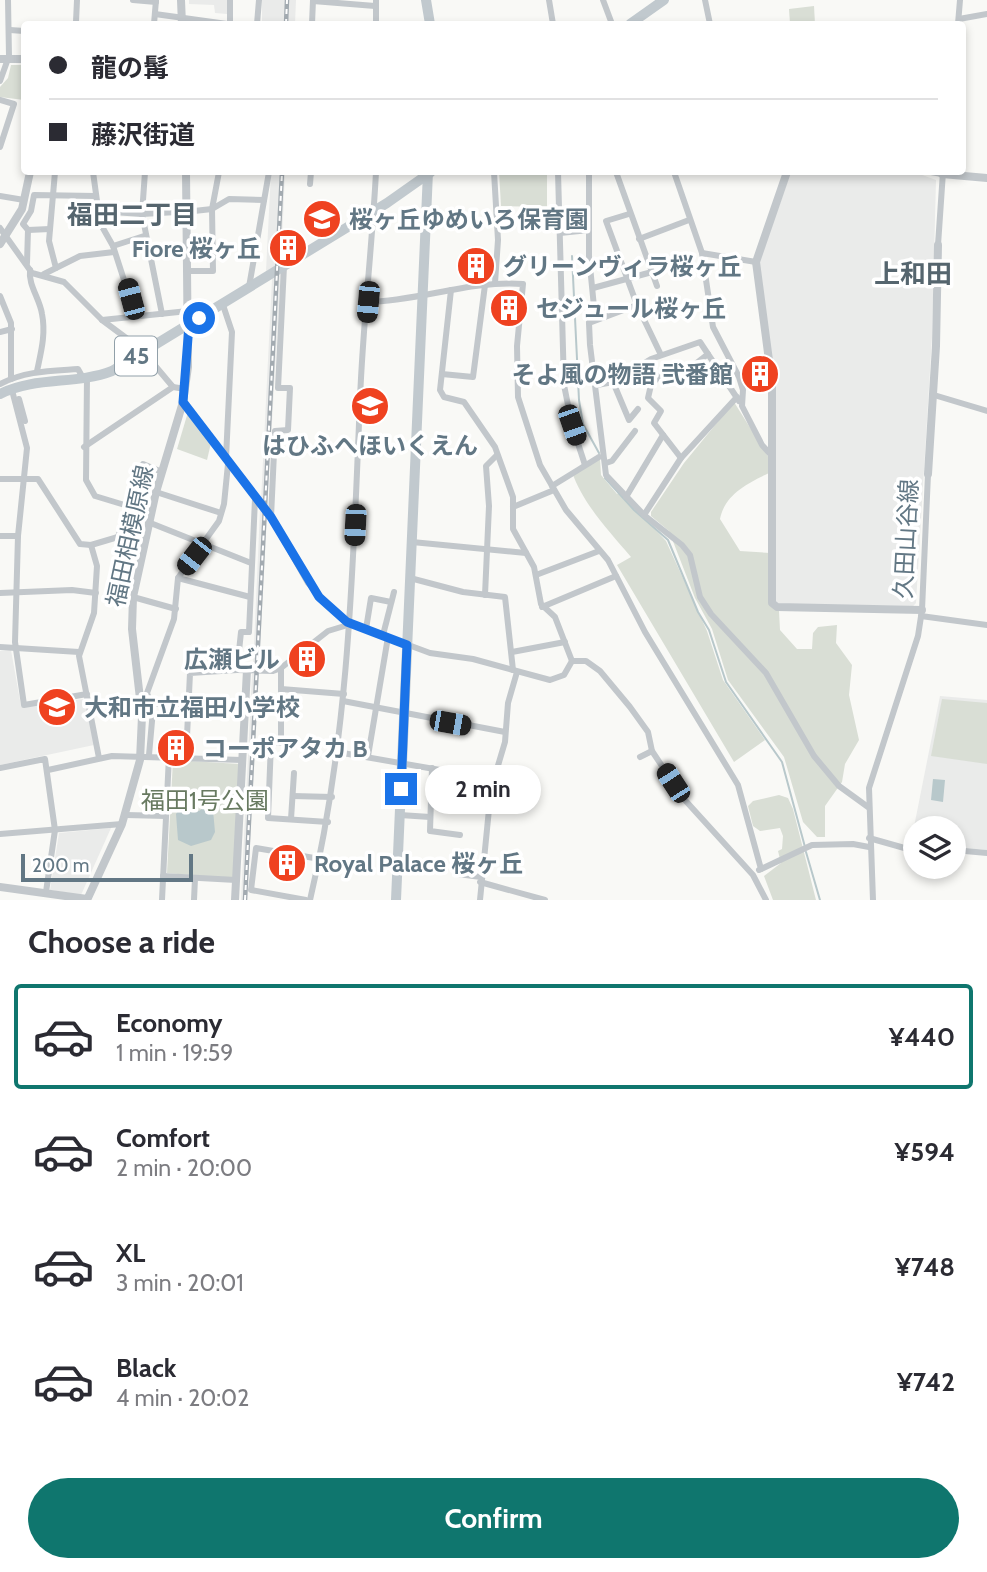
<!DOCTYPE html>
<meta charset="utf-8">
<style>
:root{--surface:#fff;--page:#f2f2f3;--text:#2b2b33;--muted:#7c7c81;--line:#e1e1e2;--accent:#0f766e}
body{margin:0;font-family:Cabin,"Noto Sans JP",sans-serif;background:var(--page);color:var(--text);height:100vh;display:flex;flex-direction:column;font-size:26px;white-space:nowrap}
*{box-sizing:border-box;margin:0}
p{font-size:23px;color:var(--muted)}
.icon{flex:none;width:38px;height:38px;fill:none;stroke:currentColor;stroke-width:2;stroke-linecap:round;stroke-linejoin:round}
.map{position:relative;height:900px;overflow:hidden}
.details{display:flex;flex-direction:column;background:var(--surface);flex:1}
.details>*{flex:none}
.guide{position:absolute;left:21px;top:21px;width:945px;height:154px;border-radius:7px;box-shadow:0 4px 10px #0003;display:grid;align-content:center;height:154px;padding:0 28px;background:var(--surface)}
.controls{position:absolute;left:903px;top:816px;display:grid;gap:14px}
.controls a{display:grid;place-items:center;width:63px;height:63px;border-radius:50%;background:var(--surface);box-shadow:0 4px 10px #0003;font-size:35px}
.scale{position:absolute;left:21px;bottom:18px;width:172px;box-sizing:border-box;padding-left:7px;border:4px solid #627784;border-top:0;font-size:19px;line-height:24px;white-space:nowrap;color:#627784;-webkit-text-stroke:5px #fff;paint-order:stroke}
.end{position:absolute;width:32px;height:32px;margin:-16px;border:9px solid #1a73e8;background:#fff;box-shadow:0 0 0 4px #fff}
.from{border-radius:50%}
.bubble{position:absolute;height:49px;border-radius:24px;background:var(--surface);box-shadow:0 4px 10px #0003;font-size:23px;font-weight:700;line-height:49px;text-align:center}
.car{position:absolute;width:21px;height:42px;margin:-21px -10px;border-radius:9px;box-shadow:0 0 5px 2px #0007;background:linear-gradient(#222 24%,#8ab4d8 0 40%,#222 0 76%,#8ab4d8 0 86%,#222 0)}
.guide b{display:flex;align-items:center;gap:24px;height:66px;font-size:26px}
.guide b+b{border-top:2px solid var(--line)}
.guide i{width:18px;height:18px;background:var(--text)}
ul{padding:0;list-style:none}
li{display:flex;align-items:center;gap:21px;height:105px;margin:0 14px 10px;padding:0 14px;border:4px solid transparent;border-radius:7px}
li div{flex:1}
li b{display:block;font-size:26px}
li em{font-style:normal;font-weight:700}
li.current{border-color:var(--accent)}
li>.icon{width:63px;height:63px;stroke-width:1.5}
h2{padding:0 28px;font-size:32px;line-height:84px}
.button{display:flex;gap:14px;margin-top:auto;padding:14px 28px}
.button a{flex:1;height:80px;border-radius:42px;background:var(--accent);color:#fff;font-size:28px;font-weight:700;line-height:80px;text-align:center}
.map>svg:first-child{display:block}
.built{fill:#eaebea}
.green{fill:#d9ded5}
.water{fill:#b8c8cb}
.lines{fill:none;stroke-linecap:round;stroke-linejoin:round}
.stream{stroke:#b8c8cb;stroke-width:2}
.minor{stroke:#c2c7cb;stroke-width:6}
.tertiary{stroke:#c2c7cb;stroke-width:8}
.primary{stroke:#c1c9ce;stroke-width:10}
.trunk{stroke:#c1c9ce;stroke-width:10}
.rail-casing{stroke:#a3abb1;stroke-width:4.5}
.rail{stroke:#fff;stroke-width:2;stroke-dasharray:5;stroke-linecap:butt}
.route{stroke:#1a73e8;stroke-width:9}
.labels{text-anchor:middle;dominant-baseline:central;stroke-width:7;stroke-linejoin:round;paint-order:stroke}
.shield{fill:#fff;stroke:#91a0a9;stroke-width:2}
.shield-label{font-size:23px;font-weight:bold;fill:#627784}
.poi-label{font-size:24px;font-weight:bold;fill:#627784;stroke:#fff;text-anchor:start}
.street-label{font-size:24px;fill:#627784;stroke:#fff}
.park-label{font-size:24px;fill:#687a61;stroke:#fff}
.neighbourhood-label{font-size:26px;font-weight:bold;fill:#55656e;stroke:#fff}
</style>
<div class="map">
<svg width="987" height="900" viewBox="0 0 987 900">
<rect width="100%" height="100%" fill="#f9f9f6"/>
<g class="built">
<path d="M189,0H227V14L215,13L214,5L189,4Z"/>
<path d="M262,0H296L295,24H262Z"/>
<path d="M271,172H285L281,264L266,271Z"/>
<path d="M791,172H914L936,180L932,337L916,603L913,606L778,604L775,601L774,456L759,263Z"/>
<path d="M281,273L275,371L267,509L261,501L272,279Z"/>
<path d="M260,510L267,516L259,669L253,668Z"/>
<path d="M11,650L21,706L85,699L94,745L0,765V651Z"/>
<path d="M252,674H259L247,900H241Z"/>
<path d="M940,696L987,700V850L954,847V828H915V847H910Z"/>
<path d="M111,828L81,895L50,890L59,833Z"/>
</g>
<g class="green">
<path d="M814,6L815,24H790L789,9Z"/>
<path d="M11,65H24V100L0,97V87L8,78Z"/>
<path d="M499,172H547V207L501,206Z"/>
<path d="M734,402L769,458V473C748,483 725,494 720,519L740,551L770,553V601L779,611L780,630L797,649H812L813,633L818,627L837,625L836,643L852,665L849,695L859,740L845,764L842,782L825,806V837H817L803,822L784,757L728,680L712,629L695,598L669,531L651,516V512L684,463Z"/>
<path d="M188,412L211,443L207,460L177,449Z"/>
<path d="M600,459L601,475L617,494L620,492L666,541L707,631L723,680L765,740L734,762L617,565L631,557C609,531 583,504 572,472Z"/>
<path d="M942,699L987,703V764L931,756Z"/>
<path d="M173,760L240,764L233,879L167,873Z"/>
<path d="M779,795L788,798L793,809L816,900H773L764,876L781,863L778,851L782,849L783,836L780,828L760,831L753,826L748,806L753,801Z"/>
</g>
<g class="water">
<path d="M933,779L945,780L943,802L931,800Z"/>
<path d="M187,806L199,811L205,807L213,810L215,832L211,840L191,846L178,840L176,814L181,807Z"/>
</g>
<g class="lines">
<g class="stream">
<path d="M572,256L579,400L583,424L599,453"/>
<path d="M605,478L634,510L668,540L698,612L709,630L726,682L782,762L805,847"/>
<path d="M806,852L820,900"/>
</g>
<g class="minor">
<path d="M133,0L156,2"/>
<path d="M230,0V24"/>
<path d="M376,0V24"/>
<path d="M549,0L553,24"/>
<path d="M603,0L612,24"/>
<path d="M705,0L710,24"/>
<path d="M313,1L375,6"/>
<path d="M155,14L227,24"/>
<path d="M959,19L987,14"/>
<path d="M76,22L77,0"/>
<path d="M154,24L156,0"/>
<path d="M257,24L259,0"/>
<path d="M312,24L313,0"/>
<path d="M958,24L960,0"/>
<path d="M10,30L24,31"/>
<path d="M0,81L9,56L8,0"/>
<path d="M0,100L14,104L0,147"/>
<path d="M55,172L49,241L56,268"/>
<path d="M93,172L100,223L113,246L136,317"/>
<path d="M145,172L142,214L162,314"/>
<path d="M494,172L498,240L495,283"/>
<path d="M558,172L564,385L572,425L585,465"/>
<path d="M589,172V256L594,307L589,323L590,345L606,475L644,515L682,545L690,555L700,597L711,614L766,673L814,756L839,786L868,807"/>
<path d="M674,172L702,253L713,327L739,377L743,390L742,406L762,445L772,456"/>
<path d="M931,172L942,174"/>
<path d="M310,184L311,172"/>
<path d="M0,196L24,200"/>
<path d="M98,211L142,214L194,211L212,209L229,199L264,200"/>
<path d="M629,214L606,221L637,305L661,355"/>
<path d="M0,228L32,273L64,282L102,320L141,349L173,387L185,389"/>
<path d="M28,230L50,229"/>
<path d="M560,233L589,230"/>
<path d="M639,239L689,220"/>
<path d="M938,245L943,172"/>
<path d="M113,246L144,236"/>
<path d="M702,253L756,262"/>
<path d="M27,263L28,230L23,224L31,211L34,195L95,196"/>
<path d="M30,270C28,285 40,299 42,314C46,334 41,352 37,371"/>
<path d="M187,271H213L212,209L219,172"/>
<path d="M652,272L657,286"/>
<path d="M44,274L80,256L114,252"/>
<path d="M249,287L269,172"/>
<path d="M593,288L652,272L616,172"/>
<path d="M451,290L440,390L444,397L464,402L495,447L513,497V529L534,567L541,604L555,617L572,661H586L600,671L630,707L648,732L652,751L684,799L753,875L766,900"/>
<path d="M0,296L11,323V379"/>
<path d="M368,302C420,301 470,280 523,284L517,346L518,397L540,465L566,510L608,560L645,632L738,785L761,869"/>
<path d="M223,305L232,332L226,458"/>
<path d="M102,320L188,311"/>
<path d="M589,323L637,305"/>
<path d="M0,332L12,329"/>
<path d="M708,354L676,379L667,368L651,385L648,398L661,411L654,423L681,458L737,397"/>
<path d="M442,374L473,377L485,285"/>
<path d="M87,377L86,480L95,496L128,506"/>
<path d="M613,382L629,420L638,409"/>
<path d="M0,384C25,371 50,371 78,369L83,378"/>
<path d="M597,385L613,382L651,359L700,342L739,401"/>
<path d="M13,394L27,448L18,536L15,642L24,705L87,694"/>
<path d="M934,395L987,411"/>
<path d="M19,399L25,421"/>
<path d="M183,402L271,517L308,583L344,621L430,653L473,659L550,680L564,675L572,661"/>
<path d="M84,447L173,387"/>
<path d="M606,463L612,461L635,431"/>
<path d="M0,479H38L80,544L91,545L118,537L144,543"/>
<path d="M552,486L599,457"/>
<path d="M156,492L221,513"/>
<path d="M626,497L663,435"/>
<path d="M255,499L249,632H241L237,670L273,671L281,668L328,631L351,624"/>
<path d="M513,507L554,490"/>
<path d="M644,515L681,458"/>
<path d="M271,517L275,431L288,430L290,388H278L284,266"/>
<path d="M148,522L251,563"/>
<path d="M0,536H18"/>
<path d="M118,537L143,464L162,472"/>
<path d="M412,542L526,553"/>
<path d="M91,545L97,566L94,613L79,656L99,758"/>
<path d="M536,575L599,551"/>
<path d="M178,578L250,597"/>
<path d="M410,578L463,592L505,597L513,670"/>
<path d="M0,593L72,590L96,593"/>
<path d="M485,595L489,506L486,466L497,455"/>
<path d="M133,597L176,609"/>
<path d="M542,607L616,576"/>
<path d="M921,616L987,625"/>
<path d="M366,629L371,598L391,602"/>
<path d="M383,635L394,592"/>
<path d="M0,647L79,652"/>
<path d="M512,652L565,642"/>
<path d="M281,668V743H271L268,818L328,822"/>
<path d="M281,689L344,694"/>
<path d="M343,701L505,732"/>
<path d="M148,703L244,709"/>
<path d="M337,752L440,770L489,804"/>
<path d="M149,755L153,710L147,693L174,619L178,578L219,521L224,504L228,464"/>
<path d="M368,756L388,637"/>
<path d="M186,757L190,673L237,670"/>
<path d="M640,757L652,751"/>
<path d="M0,768L45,759L55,830L46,892"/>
<path d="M432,768L430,831L460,835"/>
<path d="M48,770L112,756L242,760"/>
<path d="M293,796L332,797"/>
<path d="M457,804L458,783"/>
<path d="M126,815L166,816"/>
<path d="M400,815L430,817"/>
<path d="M291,819L294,773"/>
<path d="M0,834L122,824"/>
<path d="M869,838L915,851"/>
<path d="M954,850L987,853"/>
<path d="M759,870L812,845L853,844L869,847"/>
<path d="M458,874L481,877"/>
<path d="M163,876L236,880"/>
<path d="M480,882L545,900"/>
<path d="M162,900L169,756"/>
<path d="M194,900L195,878"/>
<path d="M306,900L251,890L256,848L320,859"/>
<path d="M310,900C349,735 353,568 360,399C363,323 372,248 376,172"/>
<path d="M480,900L491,789L505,742L508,703L517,672"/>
<path d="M873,900L869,788L918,636L922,610L928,474"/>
</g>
<g class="tertiary">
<path d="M181,0L182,24"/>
<path d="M0,59H24"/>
<path d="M787,172L756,262L772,383V603L777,607L922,610"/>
<path d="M942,174L987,178"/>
<path d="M0,244L22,209L30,172"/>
<path d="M928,474L936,346L938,245"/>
<path d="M0,887L87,899"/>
<path d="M87,900L122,824L140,760L142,716L132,629L133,597L156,492L183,402L188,367L186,172"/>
<path d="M235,900L247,670"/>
</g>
<g class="primary">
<path d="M630,24L664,0"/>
<path d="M0,394C36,376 76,385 112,371L387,203L431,172"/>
</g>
<g class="trunk">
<path d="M426,0L430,24"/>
<path d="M396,900L428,172"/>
</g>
<defs>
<g id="rail">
<path d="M286,24L287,0"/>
<path d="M245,900L282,172"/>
</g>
</defs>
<use href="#rail" class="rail-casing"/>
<use href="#rail" class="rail"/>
</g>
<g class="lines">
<path class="route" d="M199,318L189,325L183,402L271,517L319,597L347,622L407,645L401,789"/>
</g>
<defs>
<symbol id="school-disc" viewBox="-11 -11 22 22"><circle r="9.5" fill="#ef4220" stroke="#fff"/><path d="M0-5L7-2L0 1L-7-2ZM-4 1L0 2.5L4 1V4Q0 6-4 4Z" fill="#fff"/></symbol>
<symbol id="building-disc" viewBox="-11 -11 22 22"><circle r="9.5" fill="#ef4220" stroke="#fff"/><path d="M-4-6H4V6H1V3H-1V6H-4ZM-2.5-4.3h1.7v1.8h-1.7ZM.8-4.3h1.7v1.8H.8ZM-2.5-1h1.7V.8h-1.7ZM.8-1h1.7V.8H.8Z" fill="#fff"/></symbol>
</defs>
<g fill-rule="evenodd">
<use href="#school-disc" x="300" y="197" width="44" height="44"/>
<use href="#building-disc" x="266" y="226" width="44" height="44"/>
<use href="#building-disc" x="454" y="244" width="44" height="44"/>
<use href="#building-disc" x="487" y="286" width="44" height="44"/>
<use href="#building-disc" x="738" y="352" width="44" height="44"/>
<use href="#school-disc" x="348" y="384" width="44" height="44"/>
<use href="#building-disc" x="285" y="637" width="44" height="44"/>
<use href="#school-disc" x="35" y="685" width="44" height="44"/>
<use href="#building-disc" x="154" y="726" width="44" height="44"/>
<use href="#building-disc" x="265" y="841" width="44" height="44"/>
</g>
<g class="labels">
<rect class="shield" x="115" y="336.5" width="42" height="39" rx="5"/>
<g class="shield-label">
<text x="136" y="356">45</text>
</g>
<g class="poi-label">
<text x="349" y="219">桜ヶ丘ゆめいろ保育園</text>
<text x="261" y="248" text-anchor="end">Fiore 桜ヶ丘</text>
<text x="503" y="266">グリーンヴィラ桜ヶ丘</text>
<text x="536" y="308">セジュール桜ヶ丘</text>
<text x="733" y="374" text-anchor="end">そよ風の物語 弐番館</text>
<text x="370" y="445" text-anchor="middle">はひふへほいくえん</text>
<text x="280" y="659" text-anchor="end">広瀬ビル</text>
<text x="84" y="707">大和市立福田小学校</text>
<text x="203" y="748">コーポアタカ B</text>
<text x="314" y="863">Royal Palace 桜ヶ丘</text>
</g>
<g class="street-label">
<text transform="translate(130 536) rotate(-78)">福田相模原線</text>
<text transform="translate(906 539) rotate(-87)">久田山谷線</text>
</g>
<g class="park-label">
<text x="205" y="800">福田1号公園</text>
</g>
<g class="neighbourhood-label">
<text x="132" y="215">福田二丁目</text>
<text x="913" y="274">上和田</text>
</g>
</g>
</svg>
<div class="controls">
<a><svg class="icon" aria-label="layers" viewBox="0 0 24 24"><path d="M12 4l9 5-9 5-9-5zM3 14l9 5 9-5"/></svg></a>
</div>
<div class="scale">200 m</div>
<i class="end from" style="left:199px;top:318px"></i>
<i class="end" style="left:401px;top:789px"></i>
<div class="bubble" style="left:425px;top:765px;width:116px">2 min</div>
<i class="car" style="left:131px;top:299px;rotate:345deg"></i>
<i class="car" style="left:368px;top:302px;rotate:185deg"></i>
<i class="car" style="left:572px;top:425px;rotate:161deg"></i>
<i class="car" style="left:355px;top:525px;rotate:183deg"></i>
<i class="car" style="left:194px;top:556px;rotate:218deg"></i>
<i class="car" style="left:450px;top:723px;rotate:100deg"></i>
<i class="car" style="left:673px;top:783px;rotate:327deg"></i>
<div class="guide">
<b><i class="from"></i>龍の髯</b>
<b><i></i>藤沢街道</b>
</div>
</div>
<section class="details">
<h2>Choose a ride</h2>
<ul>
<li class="current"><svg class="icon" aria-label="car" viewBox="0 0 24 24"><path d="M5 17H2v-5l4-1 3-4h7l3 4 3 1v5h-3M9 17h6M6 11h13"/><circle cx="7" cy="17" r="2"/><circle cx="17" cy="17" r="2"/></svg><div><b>Economy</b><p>1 min · 19:59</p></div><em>¥440</em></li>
<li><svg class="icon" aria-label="car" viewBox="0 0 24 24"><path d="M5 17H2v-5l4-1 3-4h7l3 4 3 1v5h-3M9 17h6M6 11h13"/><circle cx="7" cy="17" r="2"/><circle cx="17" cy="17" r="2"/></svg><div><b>Comfort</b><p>2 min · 20:00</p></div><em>¥594</em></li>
<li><svg class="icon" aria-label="car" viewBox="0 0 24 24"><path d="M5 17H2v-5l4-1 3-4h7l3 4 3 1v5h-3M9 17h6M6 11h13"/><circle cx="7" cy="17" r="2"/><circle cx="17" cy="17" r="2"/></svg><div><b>XL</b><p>3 min · 20:01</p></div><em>¥748</em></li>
<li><svg class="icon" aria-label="car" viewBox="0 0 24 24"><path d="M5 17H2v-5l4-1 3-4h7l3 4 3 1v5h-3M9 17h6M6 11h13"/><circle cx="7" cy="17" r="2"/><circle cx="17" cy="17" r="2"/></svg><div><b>Black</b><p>4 min · 20:02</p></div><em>¥742</em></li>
</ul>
<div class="button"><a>Confirm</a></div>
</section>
